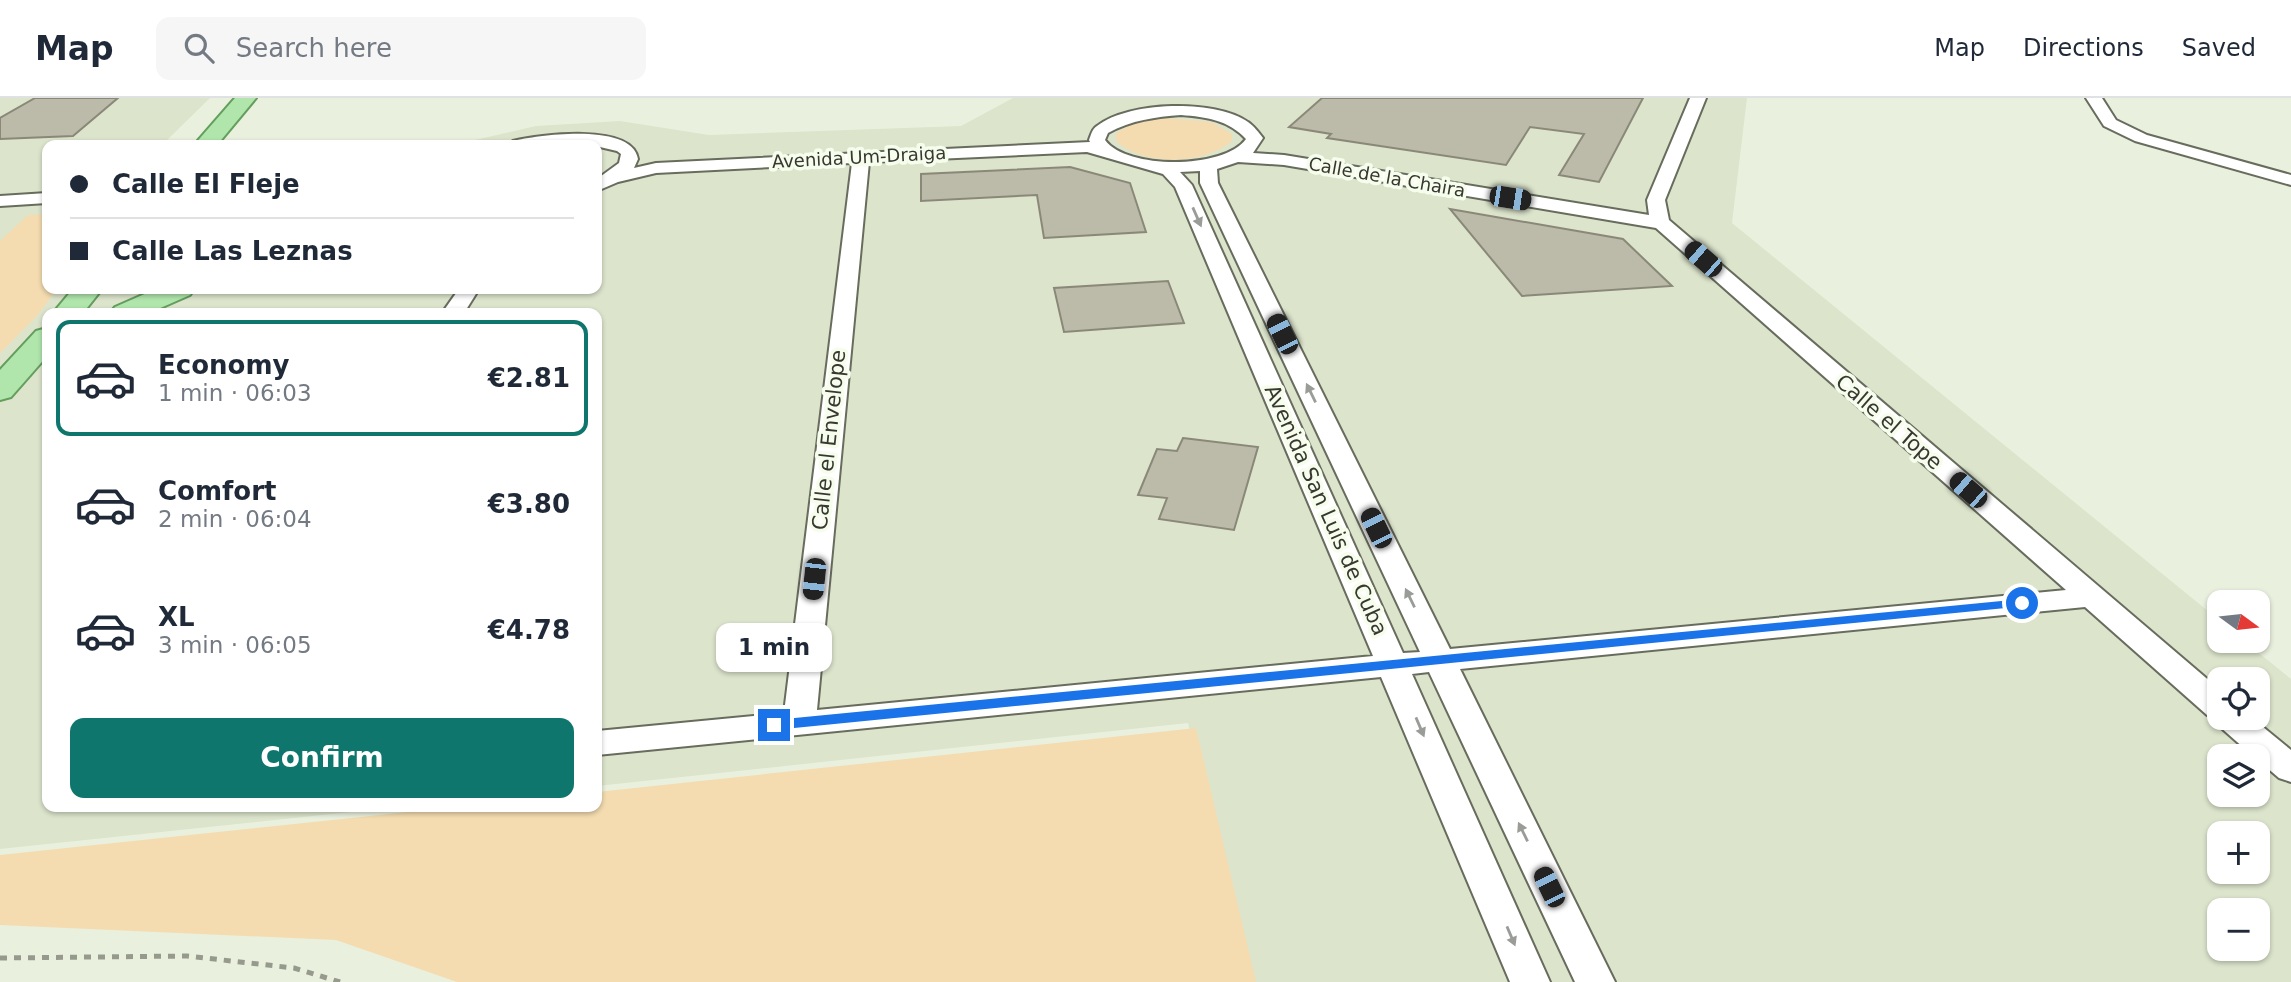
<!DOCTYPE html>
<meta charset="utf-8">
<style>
:root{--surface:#fff;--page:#f6f6f7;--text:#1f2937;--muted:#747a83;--line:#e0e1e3;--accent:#0f766e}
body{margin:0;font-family:"DejaVu Sans",sans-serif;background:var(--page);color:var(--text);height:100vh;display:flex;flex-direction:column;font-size:26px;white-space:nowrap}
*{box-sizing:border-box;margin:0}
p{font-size:23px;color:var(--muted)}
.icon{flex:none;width:38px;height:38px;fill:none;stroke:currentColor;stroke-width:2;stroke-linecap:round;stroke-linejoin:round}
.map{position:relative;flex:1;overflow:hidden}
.side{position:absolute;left:42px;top:210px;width:560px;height:504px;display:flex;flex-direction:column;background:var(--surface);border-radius:14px;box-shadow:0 2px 5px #0004}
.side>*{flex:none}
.guide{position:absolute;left:42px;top:42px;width:560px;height:154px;border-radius:14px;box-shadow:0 2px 5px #0004;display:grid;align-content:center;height:154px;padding:0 28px;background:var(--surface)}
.needle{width:46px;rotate:105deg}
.fabs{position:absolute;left:2207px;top:492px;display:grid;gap:14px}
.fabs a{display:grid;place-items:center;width:63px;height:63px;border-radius:14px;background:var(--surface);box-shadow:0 2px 5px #0004;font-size:35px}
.end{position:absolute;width:32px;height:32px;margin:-16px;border:9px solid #1a73e8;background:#fff;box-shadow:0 0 0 4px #fff}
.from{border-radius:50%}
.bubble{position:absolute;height:49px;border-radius:14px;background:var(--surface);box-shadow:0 2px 5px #0004;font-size:23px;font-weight:700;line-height:49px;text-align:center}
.car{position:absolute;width:21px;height:42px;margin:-21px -10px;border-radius:9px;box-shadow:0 0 5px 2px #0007;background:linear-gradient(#222 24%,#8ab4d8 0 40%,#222 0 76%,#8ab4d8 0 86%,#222 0)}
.guide b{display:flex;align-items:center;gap:24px;height:66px;font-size:26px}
.guide b+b{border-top:2px solid var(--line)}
.guide i{width:18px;height:18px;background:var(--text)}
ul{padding:12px 0 0;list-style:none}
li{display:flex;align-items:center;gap:21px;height:116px;margin:0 14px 10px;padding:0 14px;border:4px solid transparent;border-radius:14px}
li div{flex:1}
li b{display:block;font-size:26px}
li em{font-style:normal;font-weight:700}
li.current{border-color:var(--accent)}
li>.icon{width:63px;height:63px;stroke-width:1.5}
.primary-button{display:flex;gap:14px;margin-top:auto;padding:14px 28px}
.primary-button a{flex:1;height:80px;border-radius:14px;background:var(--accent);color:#fff;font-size:28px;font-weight:700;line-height:80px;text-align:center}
header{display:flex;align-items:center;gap:42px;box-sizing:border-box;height:98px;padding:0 35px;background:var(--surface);border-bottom:2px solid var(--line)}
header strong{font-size:33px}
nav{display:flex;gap:38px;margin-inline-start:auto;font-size:24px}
.search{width:490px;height:63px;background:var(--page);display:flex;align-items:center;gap:18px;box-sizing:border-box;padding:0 24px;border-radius:14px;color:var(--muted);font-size:26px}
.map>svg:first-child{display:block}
.built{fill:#dce4cc;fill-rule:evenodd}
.green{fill:#f4dcb0}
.building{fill:#bcbaa9;stroke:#8a8979;stroke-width:2}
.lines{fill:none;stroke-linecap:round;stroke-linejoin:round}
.minor-casing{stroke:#676c5d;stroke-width:4}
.primary-casing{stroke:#649e5d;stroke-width:4}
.path{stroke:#969a8d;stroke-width:5;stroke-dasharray:7 7;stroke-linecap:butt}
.minor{fill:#fff;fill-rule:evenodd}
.primary{fill:#b0e6ac;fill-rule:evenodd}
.oneway{fill:#9a9c98}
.route{fill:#1a73e8}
.labels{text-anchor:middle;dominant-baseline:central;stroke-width:7;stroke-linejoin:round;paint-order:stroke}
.far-street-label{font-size:18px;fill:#363831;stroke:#f7fdec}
.street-label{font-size:21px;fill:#363831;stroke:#f7fdec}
</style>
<header>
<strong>Map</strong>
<div class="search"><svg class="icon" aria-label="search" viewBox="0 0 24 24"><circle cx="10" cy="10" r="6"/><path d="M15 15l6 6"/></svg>Search here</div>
<nav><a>Map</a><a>Directions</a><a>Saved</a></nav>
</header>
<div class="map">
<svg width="2291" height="884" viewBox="0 0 2291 884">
<rect width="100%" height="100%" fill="#eaf0de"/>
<path class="built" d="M0,0H210L162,47H47V191H597V47H453L536,28L620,23L709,37L961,28L1013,0H1747L1732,125L2219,522V542L2244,543L2291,581V884H1250L1188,625L597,688V215H47V709H397L0,751ZM2219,581H2258V620H2219ZM2219,658H2258V696H2219ZM2219,735H2258V774H2219ZM2219,812H2258V850H2219Z"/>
<g class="green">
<path d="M1165,20L1211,24L1232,36V43C1204,67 1144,69 1116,43V36C1130,23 1147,22 1165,20Z"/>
<path d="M47,116V191H57L36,219L0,255V143L28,117Z"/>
<path d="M1196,630L1256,884H457L336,842L0,827V757L455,709H597V694Z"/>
</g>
<g class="building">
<path d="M35,0H118L73,38L0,41V20Z"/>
<path d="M1322,0H1643L1599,84L1559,77L1584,36L1530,29L1506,67L1327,40L1331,36L1289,29Z"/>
<path d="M1070,69L1130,85L1146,134L1044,140L1037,97L921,103V76Z"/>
<path d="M1450,111L1623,141L1672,188L1522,198Z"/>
<path d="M1168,183L1184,225L1064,234L1054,190Z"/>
<path d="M1183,340L1258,349L1234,432L1159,421L1167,400L1138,397L1157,351L1177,353Z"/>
</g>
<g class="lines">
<defs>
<g id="minor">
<path d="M1690,0H1706L1665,102L1669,122L2219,591V620H2252L2291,652V684L2279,680L2258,662V658H2253L2219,628L2215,619L2207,617L2085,509L1460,571L1615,884H1575L1429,574L1412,576L1550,884H1510L1381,579L597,657V633L784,615L852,65L656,75L618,84L597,93V81L619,65L621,56L617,53L587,46L511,47L513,43C539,37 632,24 638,61L634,70L656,65L1090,44L1089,42C1091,37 1092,31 1097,28C1128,3 1216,1 1248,24C1254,28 1259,35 1263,40L1253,55L1284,57L1649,117L1647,102ZM1181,17C1207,19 1228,22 1246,41C1225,71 1127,72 1105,42L1108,35C1132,22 1155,19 1181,17ZM1087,54L1163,76L1175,89L1373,558L817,612L869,64ZM1238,64L1284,67L1656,130L2066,492L1450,551L1218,85L1217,71ZM1200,73V85L1420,554L1403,555L1192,87L1180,74Z"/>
<path d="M2086,0H2102L2116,22L2147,37L2291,77V87L2135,43L2104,28Z"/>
<path d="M47,95V105L0,108V98Z"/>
<path d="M459,191H479L464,215H442Z"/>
</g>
<g id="primary">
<path d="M235,0H256L217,47H194Z"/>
<path d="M73,191H102L83,215H53Z"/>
<path d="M156,191H194L190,197L149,215H110L115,209Z"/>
<path d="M47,230V258L11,299L0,302V272L36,233Z"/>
</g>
</defs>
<use href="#minor" class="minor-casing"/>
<use href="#primary" class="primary-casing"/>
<path class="path" d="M0,860L187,858L294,870L340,884"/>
<use href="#minor" class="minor"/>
<use href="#primary" class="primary"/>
</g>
<defs><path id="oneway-solid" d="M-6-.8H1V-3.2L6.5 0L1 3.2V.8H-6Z" transform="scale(1.75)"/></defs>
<g class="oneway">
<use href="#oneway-solid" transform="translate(1197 119) rotate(66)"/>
<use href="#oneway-solid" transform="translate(1311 295) rotate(-116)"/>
<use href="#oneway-solid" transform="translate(1410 500) rotate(-116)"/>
<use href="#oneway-solid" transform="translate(1420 629) rotate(67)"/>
<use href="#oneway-solid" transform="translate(1523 734) rotate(-116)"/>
<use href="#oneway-solid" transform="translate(1511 838) rotate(67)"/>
</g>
<path class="route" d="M2022,501L2026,502V508L774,632L767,627L774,622Z"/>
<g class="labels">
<g class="far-street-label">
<text transform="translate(859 59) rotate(-3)">Avenida Um-Draiga</text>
<text transform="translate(1387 79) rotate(10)">Calle de la Chaira</text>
</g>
<g class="street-label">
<text transform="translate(1889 324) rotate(41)">Calle el Tope</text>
<text transform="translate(829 342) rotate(-84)">Calle el Envelope</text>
<text transform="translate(1326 412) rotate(66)">Avenida San Luis de Cuba</text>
</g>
</g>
</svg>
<div class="fabs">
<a><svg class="needle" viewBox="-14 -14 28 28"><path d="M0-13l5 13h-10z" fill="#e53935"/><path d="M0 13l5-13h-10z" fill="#747a83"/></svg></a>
<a><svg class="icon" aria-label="locate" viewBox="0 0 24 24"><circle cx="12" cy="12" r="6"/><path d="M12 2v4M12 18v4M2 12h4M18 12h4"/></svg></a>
<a><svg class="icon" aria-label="layers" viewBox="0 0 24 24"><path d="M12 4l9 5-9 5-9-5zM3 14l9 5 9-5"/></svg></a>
<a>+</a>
<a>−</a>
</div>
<i class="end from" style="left:2022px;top:505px"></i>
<i class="end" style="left:774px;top:627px"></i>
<div class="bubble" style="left:716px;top:525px;width:116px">1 min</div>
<i class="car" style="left:1510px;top:100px;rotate:99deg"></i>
<i class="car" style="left:1703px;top:161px;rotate:311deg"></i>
<i class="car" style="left:1282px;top:236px;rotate:334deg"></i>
<i class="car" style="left:1968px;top:392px;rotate:311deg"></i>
<i class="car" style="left:1376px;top:430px;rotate:334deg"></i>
<i class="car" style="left:814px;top:481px;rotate:186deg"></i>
<i class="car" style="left:1549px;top:789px;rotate:334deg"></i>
<div class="guide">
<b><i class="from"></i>Calle El Fleje</b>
<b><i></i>Calle Las Leznas</b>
</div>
<section class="side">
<ul>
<li class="current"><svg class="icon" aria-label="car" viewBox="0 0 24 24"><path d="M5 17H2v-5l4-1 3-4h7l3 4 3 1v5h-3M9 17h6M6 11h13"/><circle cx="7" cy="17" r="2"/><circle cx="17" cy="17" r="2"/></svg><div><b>Economy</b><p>1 min · 06:03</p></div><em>€2.81</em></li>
<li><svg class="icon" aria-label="car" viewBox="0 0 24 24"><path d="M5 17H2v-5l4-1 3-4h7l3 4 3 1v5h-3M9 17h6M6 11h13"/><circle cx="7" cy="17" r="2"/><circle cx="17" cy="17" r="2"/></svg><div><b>Comfort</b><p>2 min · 06:04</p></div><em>€3.80</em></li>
<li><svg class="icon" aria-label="car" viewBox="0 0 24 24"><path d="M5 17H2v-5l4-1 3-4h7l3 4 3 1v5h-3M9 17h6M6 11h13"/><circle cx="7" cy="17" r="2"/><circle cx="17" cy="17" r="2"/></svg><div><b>XL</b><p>3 min · 06:05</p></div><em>€4.78</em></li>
</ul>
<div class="primary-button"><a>Confirm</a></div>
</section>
</div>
